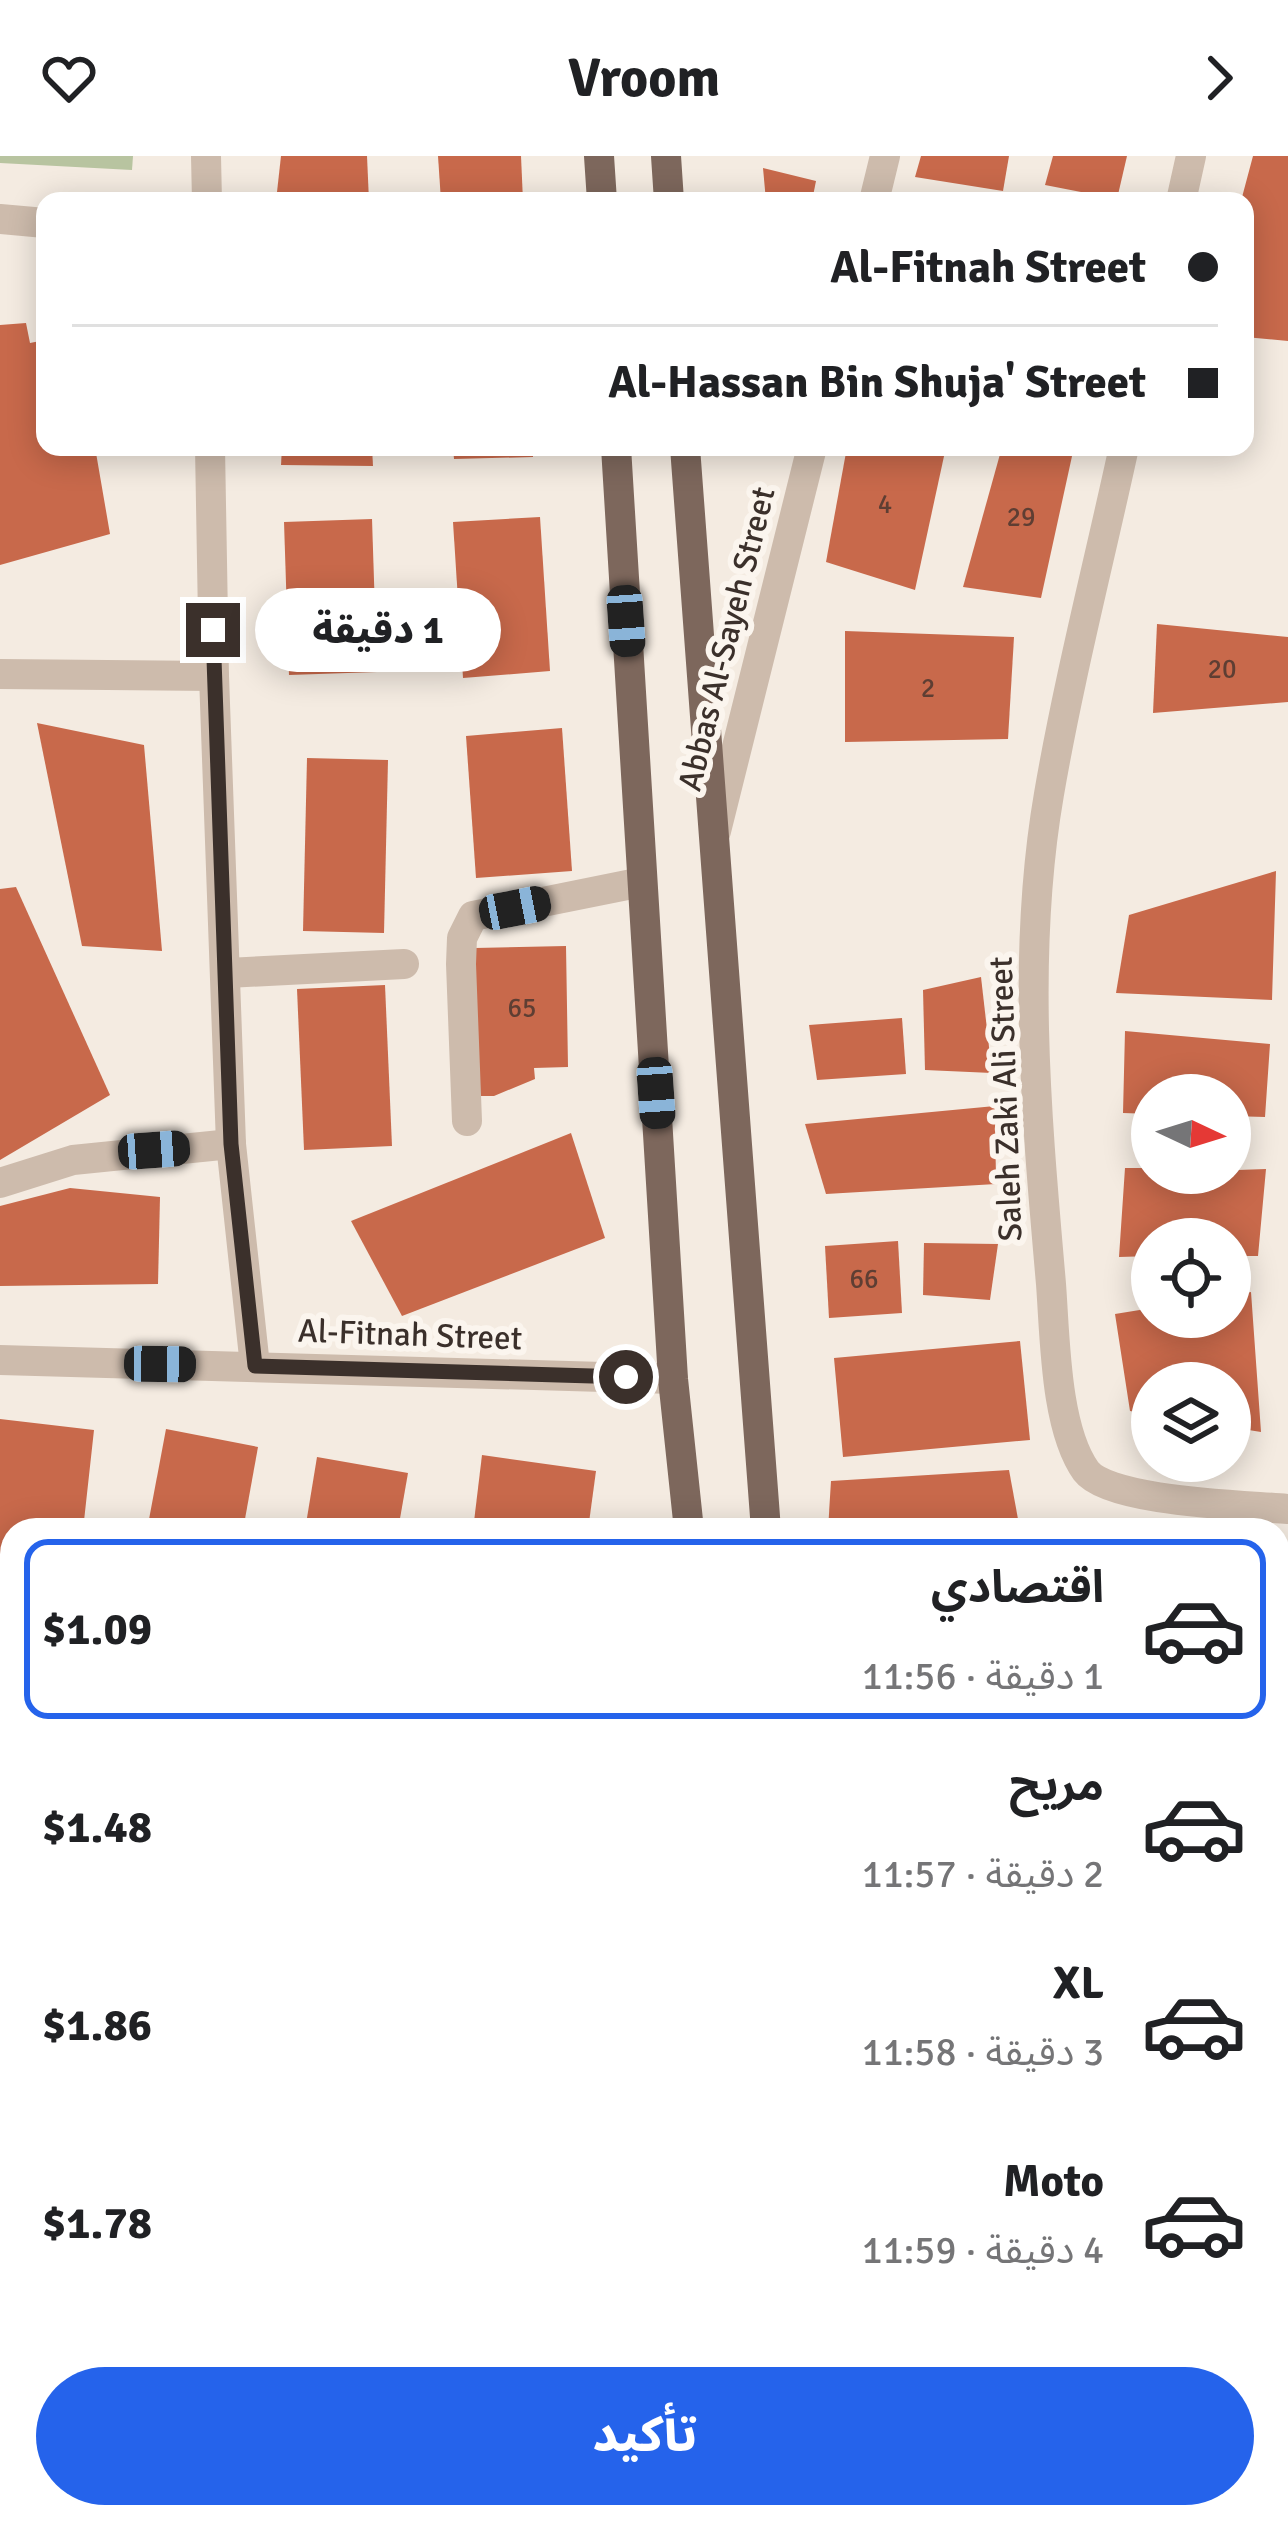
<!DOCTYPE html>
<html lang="ar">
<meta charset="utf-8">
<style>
:root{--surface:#fff;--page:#f6f6f6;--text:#202124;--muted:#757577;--line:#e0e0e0;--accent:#2563eb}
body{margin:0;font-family:Signika,"Noto Sans Arabic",sans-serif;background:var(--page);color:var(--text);direction:rtl;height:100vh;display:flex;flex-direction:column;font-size:45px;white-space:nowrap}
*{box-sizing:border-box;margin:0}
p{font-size:39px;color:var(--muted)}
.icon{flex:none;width:66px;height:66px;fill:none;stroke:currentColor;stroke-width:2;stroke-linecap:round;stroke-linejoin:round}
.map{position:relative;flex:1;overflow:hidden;direction:ltr}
.drawer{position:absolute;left:0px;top:1362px;width:1290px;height:1011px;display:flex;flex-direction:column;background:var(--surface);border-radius:36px 36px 0 0;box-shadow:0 6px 30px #0003;direction:rtl}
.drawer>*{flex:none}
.hud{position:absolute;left:36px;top:36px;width:1218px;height:264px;border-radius:24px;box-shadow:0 6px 30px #0003;direction:rtl;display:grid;align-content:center;height:264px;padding:0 36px;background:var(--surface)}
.needle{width:78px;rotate:94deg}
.tools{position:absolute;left:1131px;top:918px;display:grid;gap:24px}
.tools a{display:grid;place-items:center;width:120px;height:120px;border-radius:50%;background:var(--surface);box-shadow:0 6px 30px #0003;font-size:60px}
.end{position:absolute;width:54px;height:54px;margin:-27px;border:15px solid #3b302b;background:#fff;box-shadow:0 0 0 6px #fff}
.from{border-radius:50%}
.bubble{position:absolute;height:84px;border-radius:42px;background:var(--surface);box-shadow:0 6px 30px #0003;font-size:39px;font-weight:800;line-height:84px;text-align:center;direction:rtl}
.car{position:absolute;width:36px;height:72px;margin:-36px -18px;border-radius:15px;box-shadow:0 0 9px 3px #0007;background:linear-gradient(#222 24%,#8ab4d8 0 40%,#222 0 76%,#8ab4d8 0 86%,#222 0)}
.hud b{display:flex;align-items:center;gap:42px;height:114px;font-size:45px}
.hud b+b{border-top:3px solid var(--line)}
.hud i{width:30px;height:30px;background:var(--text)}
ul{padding:21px 0 0;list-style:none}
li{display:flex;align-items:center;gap:36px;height:180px;margin:0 24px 18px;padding:0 12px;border:6px solid transparent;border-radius:24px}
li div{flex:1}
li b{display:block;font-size:45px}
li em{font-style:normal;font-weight:800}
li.current{border-color:var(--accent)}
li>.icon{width:108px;height:108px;stroke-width:1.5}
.button{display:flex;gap:24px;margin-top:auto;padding:24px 36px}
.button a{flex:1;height:138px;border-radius:72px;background:var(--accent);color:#fff;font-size:48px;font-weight:800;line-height:138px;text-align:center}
header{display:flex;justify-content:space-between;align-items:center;height:156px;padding:0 36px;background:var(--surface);font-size:54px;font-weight:800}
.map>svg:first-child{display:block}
.green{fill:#b8c4a0}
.building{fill:#c8694b}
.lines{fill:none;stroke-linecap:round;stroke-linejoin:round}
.minor{stroke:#cdbbac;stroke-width:30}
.major{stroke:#7d675c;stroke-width:30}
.route{stroke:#3b302b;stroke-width:15}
.labels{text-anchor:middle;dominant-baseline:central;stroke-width:12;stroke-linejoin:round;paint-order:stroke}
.number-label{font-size:27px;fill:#5e3e33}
.street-label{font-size:33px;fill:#3b302b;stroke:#fbf5ee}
</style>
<header><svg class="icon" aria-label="forward" viewBox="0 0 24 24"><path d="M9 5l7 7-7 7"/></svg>Vroom<svg class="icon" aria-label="heart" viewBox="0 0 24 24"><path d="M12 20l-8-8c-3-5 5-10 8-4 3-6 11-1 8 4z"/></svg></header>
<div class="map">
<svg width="1288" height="2371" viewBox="0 0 1288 2371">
<rect width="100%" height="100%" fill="#f4ebe1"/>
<path class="green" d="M0,0H133L132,14L0,7Z"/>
<g class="building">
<path d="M281,0H367L369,45H276Z"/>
<path d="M438,0H521L523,45H441Z"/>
<path d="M921,0H1009L1003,35L915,21Z"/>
<path d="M1053,0H1127L1117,43L1045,29Z"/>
<path d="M1253,0H1288V185L1245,181V45H1241Z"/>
<path d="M763,12L816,25L812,45H766Z"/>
<path d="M26,167L30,187L45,184V291H95L110,378L0,409V169Z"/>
<path d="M282,291H372L373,310L281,309Z"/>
<path d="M453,291H533V301L454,303Z"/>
<path d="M847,291H946L915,434L826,406Z"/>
<path d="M1002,291H1074L1041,442L963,431Z"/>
<path d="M540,361L550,515L463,522L453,366Z"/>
<path d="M372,363L377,516L289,519L284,366Z"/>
<path d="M1157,468L1288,481V546L1153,557Z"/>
<path d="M845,475L1014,481L1008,583L845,586Z"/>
<path d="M37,567L144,589L162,795L82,790Z"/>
<path d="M562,572L572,715L476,722L466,580Z"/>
<path d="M307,602L388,604L384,777L303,775Z"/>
<path d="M1276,715L1272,844L1116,837L1129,759Z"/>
<path d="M16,731L110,939L0,1004V733Z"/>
<path d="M566,790L568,911L534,912L535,923L494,940H478L475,792Z"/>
<path d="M981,821L992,917L925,914L923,834Z"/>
<path d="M385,829L392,990L304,994L297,833Z"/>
<path d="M902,862L906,918L817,924L809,869Z"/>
<path d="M1125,875L1270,888L1265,961L1230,960V939H1152V958L1123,957Z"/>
<path d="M995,950L996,1028L826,1038L805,968Z"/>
<path d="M571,977L605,1082L402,1160L351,1065Z"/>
<path d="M1125,1012H1152V1017L1266,1013L1258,1100H1230V1083H1152V1100L1119,1101Z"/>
<path d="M70,1032L160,1041L158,1128L0,1130V1050Z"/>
<path d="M898,1085L902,1157L829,1162L825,1090Z"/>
<path d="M924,1087L998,1088L990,1144L923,1139Z"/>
<path d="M1251,1136L1261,1276L1230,1271V1227H1152V1259L1130,1255L1115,1158L1152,1152V1161H1230V1139Z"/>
<path d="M1020,1185L1030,1284L843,1301L834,1202Z"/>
<path d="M0,1263L94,1274L83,1374H12V1428L0,1426Z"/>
<path d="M166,1273L258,1291L243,1374H147Z"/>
<path d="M482,1299L596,1315L588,1374H473Z"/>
<path d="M317,1301L408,1317L398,1374H305Z"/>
<path d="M1009,1314L1020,1374H828L831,1325Z"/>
<path d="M1278,1407H1288V1569L1278,1568Z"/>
<path d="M0,1531L12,1532L10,1700L0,1699Z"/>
<rect x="1278" y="1662" width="10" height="183"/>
<path d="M1286,2098L1288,2099V2138L1279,2136Z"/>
<path d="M1278,2359L1288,2361V2371H1227L1229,2361Z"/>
<path d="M63,2361H197L195,2371H60Z"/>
<path d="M931,2361H1020L1018,2371H930Z"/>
<path d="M1090,2361H1181L1180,2371H1089Z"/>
</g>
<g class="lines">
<g class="minor">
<path d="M206,0L207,45"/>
<path d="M874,45L885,0"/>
<path d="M1181,45L1191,0"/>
<path d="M0,63L45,67"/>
<path d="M210,291L214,520L231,988L255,1210"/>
<path d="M1124,291C1099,406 1069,522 1049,638C1021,800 1037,966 1051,1128C1055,1180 1055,1272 1086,1315C1109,1346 1246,1349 1288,1353"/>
<path d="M0,518L214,520"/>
<path d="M716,675L812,291"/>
<path d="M227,817L404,808"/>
<path d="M467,965L461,808L462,782L473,760L642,726"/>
<path d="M0,1027L73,1004L231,988"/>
<path d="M0,1204L673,1223"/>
<path d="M0,2269L12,2223"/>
<path d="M1278,2313L1288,2315"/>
</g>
<g class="major">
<path d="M599,0L602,45"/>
<path d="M666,0L669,45"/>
<path d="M616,291L673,1223L689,1374"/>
<path d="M685,291C709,652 741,1013 766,1374"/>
<path d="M0,1823L12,1824"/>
<path d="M0,1896L12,1898"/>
<path d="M1278,1932L1288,1933"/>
<path d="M1278,2000L1288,2001"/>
<path d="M742,2361L743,2371"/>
<path d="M816,2361L817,2371"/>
</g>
</g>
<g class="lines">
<path class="route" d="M213,474L231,988L255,1210L626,1221"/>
</g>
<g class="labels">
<g class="number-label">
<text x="885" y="348">4</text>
<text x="1021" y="361">29</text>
<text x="1222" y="513">20</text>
<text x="928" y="532">2</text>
<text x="522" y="852">65</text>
<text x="864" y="1123">66</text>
</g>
<g class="street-label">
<text transform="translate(727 483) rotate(-76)">Abbas Al-Sayeh Street</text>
<text transform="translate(1006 943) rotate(-92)">Saleh Zaki Ali Street</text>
<text transform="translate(410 1179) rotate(2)">Al-Fitnah Street</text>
</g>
</g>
</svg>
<div class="tools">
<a><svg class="needle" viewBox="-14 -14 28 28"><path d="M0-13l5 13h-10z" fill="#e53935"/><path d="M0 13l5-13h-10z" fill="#757577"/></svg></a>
<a><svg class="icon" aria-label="locate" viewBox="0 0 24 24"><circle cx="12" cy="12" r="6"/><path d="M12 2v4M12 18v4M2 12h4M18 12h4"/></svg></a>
<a><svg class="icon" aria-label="layers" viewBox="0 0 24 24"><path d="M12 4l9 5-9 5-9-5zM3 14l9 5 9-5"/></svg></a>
</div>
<i class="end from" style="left:626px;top:1221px"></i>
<i class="end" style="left:213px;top:474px"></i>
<div class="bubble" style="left:255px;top:432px;width:246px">1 دقيقة</div>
<i class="car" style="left:626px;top:465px;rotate:176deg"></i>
<i class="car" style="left:515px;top:752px;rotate:79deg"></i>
<i class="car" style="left:656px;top:937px;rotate:176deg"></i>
<i class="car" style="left:154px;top:994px;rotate:86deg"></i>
<i class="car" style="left:160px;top:1208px;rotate:91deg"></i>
<div class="hud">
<b><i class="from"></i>Al-Fitnah Street</b>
<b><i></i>Al-Hassan Bin Shuja' Street</b>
</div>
<section class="drawer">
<ul>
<li class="current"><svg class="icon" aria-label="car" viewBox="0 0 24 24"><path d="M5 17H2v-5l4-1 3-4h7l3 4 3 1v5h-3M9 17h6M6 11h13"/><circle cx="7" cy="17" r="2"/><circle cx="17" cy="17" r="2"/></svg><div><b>اقتصادي</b><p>1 دقيقة · 11:56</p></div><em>$1.09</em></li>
<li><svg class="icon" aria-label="car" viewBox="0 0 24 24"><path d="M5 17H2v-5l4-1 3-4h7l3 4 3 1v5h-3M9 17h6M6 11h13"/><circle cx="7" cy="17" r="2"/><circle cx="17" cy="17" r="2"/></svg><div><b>مريح</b><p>2 دقيقة · 11:57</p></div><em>$1.48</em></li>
<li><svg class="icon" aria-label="car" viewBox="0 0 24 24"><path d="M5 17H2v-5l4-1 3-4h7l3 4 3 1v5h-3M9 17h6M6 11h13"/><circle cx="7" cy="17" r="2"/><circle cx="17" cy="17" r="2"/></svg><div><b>XL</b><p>3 دقيقة · 11:58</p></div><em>$1.86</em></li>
<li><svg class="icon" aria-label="car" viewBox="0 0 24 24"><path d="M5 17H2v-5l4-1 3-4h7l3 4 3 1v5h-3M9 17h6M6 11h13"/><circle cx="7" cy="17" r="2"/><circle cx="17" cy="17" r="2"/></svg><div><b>Moto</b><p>4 دقيقة · 11:59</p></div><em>$1.78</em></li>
</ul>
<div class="button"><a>تأكيد</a></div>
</section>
</div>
